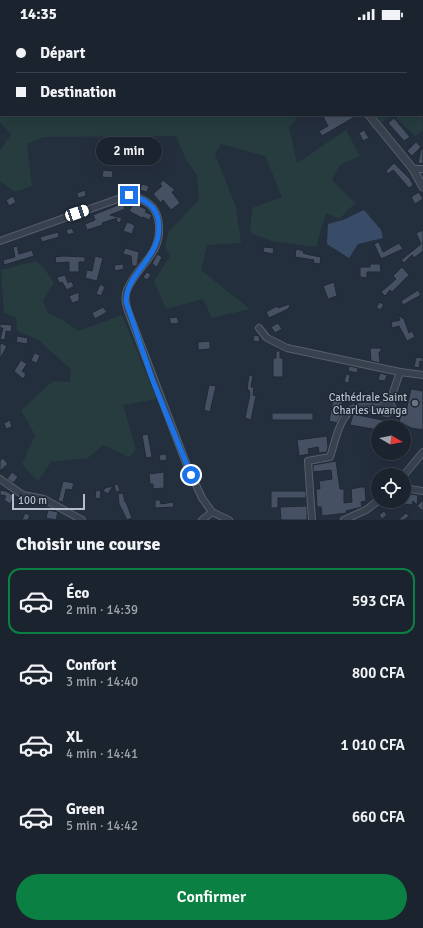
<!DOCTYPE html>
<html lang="fr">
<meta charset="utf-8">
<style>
:root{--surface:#1b232e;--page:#242b36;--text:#f1f3f6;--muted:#a0a4aa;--line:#39404a;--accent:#0b8043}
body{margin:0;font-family:Signika,sans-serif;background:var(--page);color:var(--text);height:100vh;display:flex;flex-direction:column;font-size:15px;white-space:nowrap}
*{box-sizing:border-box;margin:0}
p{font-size:13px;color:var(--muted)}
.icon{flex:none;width:22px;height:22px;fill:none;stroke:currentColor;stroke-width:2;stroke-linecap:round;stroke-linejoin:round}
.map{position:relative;height:492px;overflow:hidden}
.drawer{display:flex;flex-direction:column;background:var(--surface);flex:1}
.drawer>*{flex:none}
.hud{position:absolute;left:0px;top:0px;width:423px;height:88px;box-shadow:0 4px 16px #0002,0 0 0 1px var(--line);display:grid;align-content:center;height:88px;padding:0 16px;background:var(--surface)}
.needle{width:26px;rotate:99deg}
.buttons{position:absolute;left:371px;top:392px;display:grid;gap:8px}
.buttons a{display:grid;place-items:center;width:40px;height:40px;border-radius:50%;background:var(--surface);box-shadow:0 4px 16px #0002,0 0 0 1px var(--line);font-size:20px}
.scale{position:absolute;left:12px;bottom:10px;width:73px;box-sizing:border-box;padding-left:4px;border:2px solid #b4bcc9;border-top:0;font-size:11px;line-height:14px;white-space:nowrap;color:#b4bcc9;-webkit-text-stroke:3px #1d2633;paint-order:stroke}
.end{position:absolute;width:18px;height:18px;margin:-9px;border:5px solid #1a73e8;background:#fff;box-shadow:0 0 0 2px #fff}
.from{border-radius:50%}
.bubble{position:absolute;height:28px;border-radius:14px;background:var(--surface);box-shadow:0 4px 16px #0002,0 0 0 1px var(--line);font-size:13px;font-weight:600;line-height:28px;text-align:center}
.car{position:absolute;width:12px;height:24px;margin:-12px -6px;border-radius:5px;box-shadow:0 0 3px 1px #0007;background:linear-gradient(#fff 24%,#345 0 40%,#fff 0 76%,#345 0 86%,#fff 0)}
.hud b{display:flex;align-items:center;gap:14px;height:38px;font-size:15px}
.hud b+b{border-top:1px solid var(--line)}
.hud i{width:10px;height:10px;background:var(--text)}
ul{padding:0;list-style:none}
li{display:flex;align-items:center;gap:12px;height:66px;margin:0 8px 6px;padding:0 8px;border:2px solid transparent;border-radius:12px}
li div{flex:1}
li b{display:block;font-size:15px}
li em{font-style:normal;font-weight:600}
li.selected{border-color:var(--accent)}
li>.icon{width:36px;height:36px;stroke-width:1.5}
h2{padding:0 16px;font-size:18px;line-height:48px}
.action{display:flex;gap:8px;margin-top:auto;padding:8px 16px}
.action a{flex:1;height:46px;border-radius:24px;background:var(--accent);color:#fff;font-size:16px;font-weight:600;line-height:46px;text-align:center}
.status{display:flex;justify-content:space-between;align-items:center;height:28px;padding:0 20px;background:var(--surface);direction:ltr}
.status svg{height:11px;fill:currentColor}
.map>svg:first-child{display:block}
.green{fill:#263c3f}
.water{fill:#394c67}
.building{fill:#455162;stroke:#1f2835}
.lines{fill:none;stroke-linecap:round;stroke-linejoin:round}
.minor-casing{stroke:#565f6c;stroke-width:8}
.tertiary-casing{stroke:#565f6c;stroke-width:9}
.minor{stroke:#38414e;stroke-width:6}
.tertiary{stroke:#38414e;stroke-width:7}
.route{stroke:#1a73e8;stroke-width:5}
.worship-dot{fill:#6b7280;stroke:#1d2633;stroke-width:1.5}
.labels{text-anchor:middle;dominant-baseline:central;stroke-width:3;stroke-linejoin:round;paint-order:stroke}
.poi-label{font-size:11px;fill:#b4bcc9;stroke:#1d2633;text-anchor:end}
</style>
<div class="status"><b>14:35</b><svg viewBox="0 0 49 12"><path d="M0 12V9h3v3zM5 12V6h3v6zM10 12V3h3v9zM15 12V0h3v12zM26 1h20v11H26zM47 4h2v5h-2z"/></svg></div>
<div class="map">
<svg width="423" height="492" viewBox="0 0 423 492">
<rect width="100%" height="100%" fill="#242f3e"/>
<g class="green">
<path d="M243,0H314V1Z"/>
<path d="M1,31V87H294L296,92L289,99L297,135L346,102L360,128L340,137L332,152L355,175L339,191L326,185L316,219L272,213L250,205L252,180L282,169L265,128L221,116L215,126L236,179L241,215L207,217L201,242L250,281L212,290L203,271L166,281L154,253L170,228L165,218L169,203L199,172L197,147L186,132L176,108L43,109L27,116L32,158L15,164L0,153V123L11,106L0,94Z"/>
<path d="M422,76L423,103L415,108L393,87H422Z"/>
<path d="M376,87H391L382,95Z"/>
<path d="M36,233L43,239L54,255L43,273L48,285L63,292L78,303L122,287L157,371L123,377L136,422L129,429L103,417L88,430L51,434L38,453L22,436L35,407L21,382L53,353L70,354L71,341L38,312L17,303L16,290L4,285L1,242Z"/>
</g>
<path class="water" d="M364,182L381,202L383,210L358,216L349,230L327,216L328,196L343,192Z"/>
<g class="building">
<path d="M327,87H358L322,108L319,103L328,98L323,89Z"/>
<path d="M394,90L410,109L404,113L388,95Z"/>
<path d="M364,102L369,110L363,113L359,105Z"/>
<path d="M416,114L421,119L412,128L407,123Z"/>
<path d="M421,121H423V136L418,135Z"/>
<rect x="113" y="122" width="12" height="9"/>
<path d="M394,135L410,151L413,157L409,160L393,142L388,146L386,143Z"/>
<path d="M103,142L113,143L112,150L102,149Z"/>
<path d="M163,152L175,162L172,164L180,175L171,182L163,172L161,175L153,166L162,158L160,156Z"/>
<path d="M142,156L149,158L147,164L140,162Z"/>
<path d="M85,162L86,168L78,170L77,165Z"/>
<path d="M419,164L423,171L415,176L411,169Z"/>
<path d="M13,168L16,174L9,178L6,172Z"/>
<path d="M123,175L125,181L110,187L122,190L120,195L116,193L117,190L102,195L103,197L87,202L85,196L95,192L93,187Z"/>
<path d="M134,175L147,182L145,184L152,187L149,192L143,189L142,190L129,183Z"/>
<path d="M127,194L135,197L132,206L123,203Z"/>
<path d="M72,200L74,205L68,207L66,202Z"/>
<path d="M423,202V223L414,230L412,227L404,235L401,232L421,216L416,205Z"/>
<path d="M58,204L59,209L42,214L40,209Z"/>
<path d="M379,214L383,224L399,215L403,221L381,231L374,216Z"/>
<path d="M17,218L19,226L32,222L34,228L4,237L3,232L15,229L13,219Z"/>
<path d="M264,219L274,220L273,226L263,224Z"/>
<path d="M125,220L139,224L137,238H132L131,228L123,226Z"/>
<path d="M296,221L304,223L303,225L310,227L321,229L320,236L313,235L314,232L295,229Z"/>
<path d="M157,226L162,229L157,239L152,236Z"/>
<path d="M63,228L85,229V234H79V244H69V234L56,235L55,229Z"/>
<path d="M95,228L103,230L97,253L85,250L87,242L92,243Z"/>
<path d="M123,236L124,241L115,243L114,237Z"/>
<path d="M370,236H380L381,244H367V250L360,249V239H370Z"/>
<path d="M402,239L409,247L392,264L390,262L385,268L381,264L396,251L393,248Z"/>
<path d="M147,244L151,247L147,252L143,249Z"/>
<path d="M65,247L68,255L71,253L74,258L67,262L62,254L59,255L57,249Z"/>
<path d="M334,254L337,268L328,271L323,258Z"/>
<path d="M100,256L105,259L101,268L96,266Z"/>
<path d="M418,262L421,267L403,277L401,273Z"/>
<path d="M79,264V273L72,275L69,268Z"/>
<path d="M380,274L384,277L380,282L376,279Z"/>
<path d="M289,276L290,278L288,281L269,290L266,284L277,278L278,280Z"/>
<path d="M103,279L107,284L95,291L92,285Z"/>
<path d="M398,287L404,291L409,305L412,303L415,309L407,313L399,298L392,300L391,294L400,292Z"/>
<path d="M177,289L179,295L171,296L169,290Z"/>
<path d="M278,295L282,301L275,305L271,299Z"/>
<path d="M0,296L12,297L11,304L6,303L5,312L0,311L3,300H0Z"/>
<path d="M254,307L259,308L260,314L253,313Z"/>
<path d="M17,308L28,310L27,316L16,314Z"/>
<path d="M210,313V321L198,322V314Z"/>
<path d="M1,315L7,318L0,331V317Z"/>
<path d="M370,320H381V324H379L380,335L371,333Z"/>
<path d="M276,323H280V330H283V349H273V330H276Z"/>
<path d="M34,325L40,327L37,335L31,333Z"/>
<path d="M416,329L423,330V334L420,333L419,340L414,339Z"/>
<path d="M21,332L27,336L22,343L26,346L23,351L14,343Z"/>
<path d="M349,338L358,340L357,345L348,343Z"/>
<path d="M380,345L387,347L385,353L378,352Z"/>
<path d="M346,346L350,347L349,355L344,354Z"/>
<path d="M249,347L253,348L251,359H254L253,367L256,368L251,392L245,390L250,366L249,362H247Z"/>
<path d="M209,357L216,358L210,384L204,382Z"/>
<path d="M411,361L423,363V402L411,400L399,393L401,387L405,388Z"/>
<path d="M333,372L343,374L341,387L337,395L329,393Z"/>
<rect x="272" y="385" width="41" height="7"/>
<path d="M353,386L397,395L396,399H378V402L350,397Z"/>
<path d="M10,392L12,399L6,401L4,395Z"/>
<path d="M148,406L152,429L146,430L142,407Z"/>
<path d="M327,408L328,419L327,424L319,425L318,419L308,421L309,426L299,428L297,412Z"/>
<path d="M166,426L167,432L160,433L159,427Z"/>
<path d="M3,430L8,436L0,443V433Z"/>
<path d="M336,433L340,461H344V475L352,474L351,461L361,459H365L366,473L361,474L362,479L346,483L347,485L322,488L321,479H317L316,461H320L319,453L332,451L331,442L313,444V437Z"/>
<path d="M12,444L18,449L13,455L7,451Z"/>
<path d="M164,444V460L153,461V456H150L149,446Z"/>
<path d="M63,453L74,455L72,462L66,461L63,474L58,473Z"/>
<path d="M118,456L120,463L116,464L114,457Z"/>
<path d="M113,458L108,466L103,463L105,460Z"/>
<path d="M0,462L6,463L17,470L14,469L10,476L4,472L6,468L0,467Z"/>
<path d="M96,462L101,463L100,471L95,470Z"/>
<path d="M271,463H306V470H278V480H271Z"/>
<path d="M123,465L125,474H126L132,490L127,492L119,476L118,466Z"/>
<path d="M410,466L418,467L417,477L413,473L412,477L404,476L406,467H410Z"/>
<path d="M155,472H160L161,476L173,474L174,479L155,480Z"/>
<path d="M423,472V483L417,478Z"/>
<path d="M307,478V492H281L280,479Z"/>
<path d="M48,482L58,484L56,492L46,490Z"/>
<path d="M384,483L387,487L382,491L379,487Z"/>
<path d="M25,485L30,487L28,492H22Z"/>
<path d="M406,485L409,488L404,492H398Z"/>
</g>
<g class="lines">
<defs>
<g id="minor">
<path d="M364,0L372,1"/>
<path d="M422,5H423"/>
<path d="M422,38H423"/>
<path d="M413,141H423"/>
<path d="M0,213L129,167C142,170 155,176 158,191C165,226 138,235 127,262C124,269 126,276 128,283L186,435L202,470L212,484L229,492"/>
<path d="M259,300L267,310L287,320L400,344"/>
<circle cx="387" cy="380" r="5"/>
<path d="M389,376L400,344L423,347"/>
<path d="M404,447L423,424"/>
<path d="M0,451L23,467L44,471L82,492"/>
<path d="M404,460L423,463"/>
<path d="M202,492L212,484"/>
<path d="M312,492L308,433L330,429C335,415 340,384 356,380C364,378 374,380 382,380"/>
<path d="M344,492L366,482L378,473"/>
</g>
<g id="tertiary">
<path d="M347,1V0"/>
<path d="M369,87L413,141L423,159"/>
</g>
</defs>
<use href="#minor" class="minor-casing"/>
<use href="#tertiary" class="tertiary-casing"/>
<use href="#minor" class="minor"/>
<use href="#tertiary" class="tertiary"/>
</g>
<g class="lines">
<path class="route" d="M129,167C142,170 155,176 158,191C165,230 126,242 126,274L153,353L191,447"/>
</g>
<circle class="worship-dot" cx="415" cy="375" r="4"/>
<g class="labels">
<g class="poi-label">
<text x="407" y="369">Cathédrale Saint<tspan x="407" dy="13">Charles Lwanga</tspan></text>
</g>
</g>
</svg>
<div class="buttons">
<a><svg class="needle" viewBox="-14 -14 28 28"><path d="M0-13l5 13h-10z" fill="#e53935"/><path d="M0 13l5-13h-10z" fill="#a0a4aa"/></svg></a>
<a><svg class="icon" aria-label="locate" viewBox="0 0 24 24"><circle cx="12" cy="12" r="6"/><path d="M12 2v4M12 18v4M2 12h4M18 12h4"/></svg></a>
</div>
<div class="scale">100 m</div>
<i class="end from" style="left:191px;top:447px"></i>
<i class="end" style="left:129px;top:167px"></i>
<div class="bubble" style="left:96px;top:109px;width:66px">2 min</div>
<i class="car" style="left:77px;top:185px;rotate:71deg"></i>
<div class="hud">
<b><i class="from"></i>Départ</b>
<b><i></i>Destination</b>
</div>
</div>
<section class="drawer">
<h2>Choisir une course</h2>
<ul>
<li class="selected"><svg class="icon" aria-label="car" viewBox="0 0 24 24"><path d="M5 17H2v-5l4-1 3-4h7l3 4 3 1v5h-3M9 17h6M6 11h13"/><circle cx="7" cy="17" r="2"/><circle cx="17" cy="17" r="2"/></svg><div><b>Éco</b><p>2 min · 14:39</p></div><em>593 CFA</em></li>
<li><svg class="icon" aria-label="car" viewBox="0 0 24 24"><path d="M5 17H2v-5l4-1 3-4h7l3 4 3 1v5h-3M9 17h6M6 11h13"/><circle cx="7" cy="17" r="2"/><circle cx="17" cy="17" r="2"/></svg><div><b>Confort</b><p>3 min · 14:40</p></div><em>800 CFA</em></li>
<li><svg class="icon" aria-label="car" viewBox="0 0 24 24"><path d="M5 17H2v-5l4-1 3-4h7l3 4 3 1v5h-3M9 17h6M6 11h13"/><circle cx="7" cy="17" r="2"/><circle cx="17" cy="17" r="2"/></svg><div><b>XL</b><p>4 min · 14:41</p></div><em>1 010 CFA</em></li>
<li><svg class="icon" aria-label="car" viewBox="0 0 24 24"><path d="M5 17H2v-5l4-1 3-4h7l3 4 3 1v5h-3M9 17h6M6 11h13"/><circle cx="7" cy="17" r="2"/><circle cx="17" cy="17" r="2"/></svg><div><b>Green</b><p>5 min · 14:42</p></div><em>660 CFA</em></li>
</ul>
<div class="action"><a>Confirmer</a></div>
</section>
